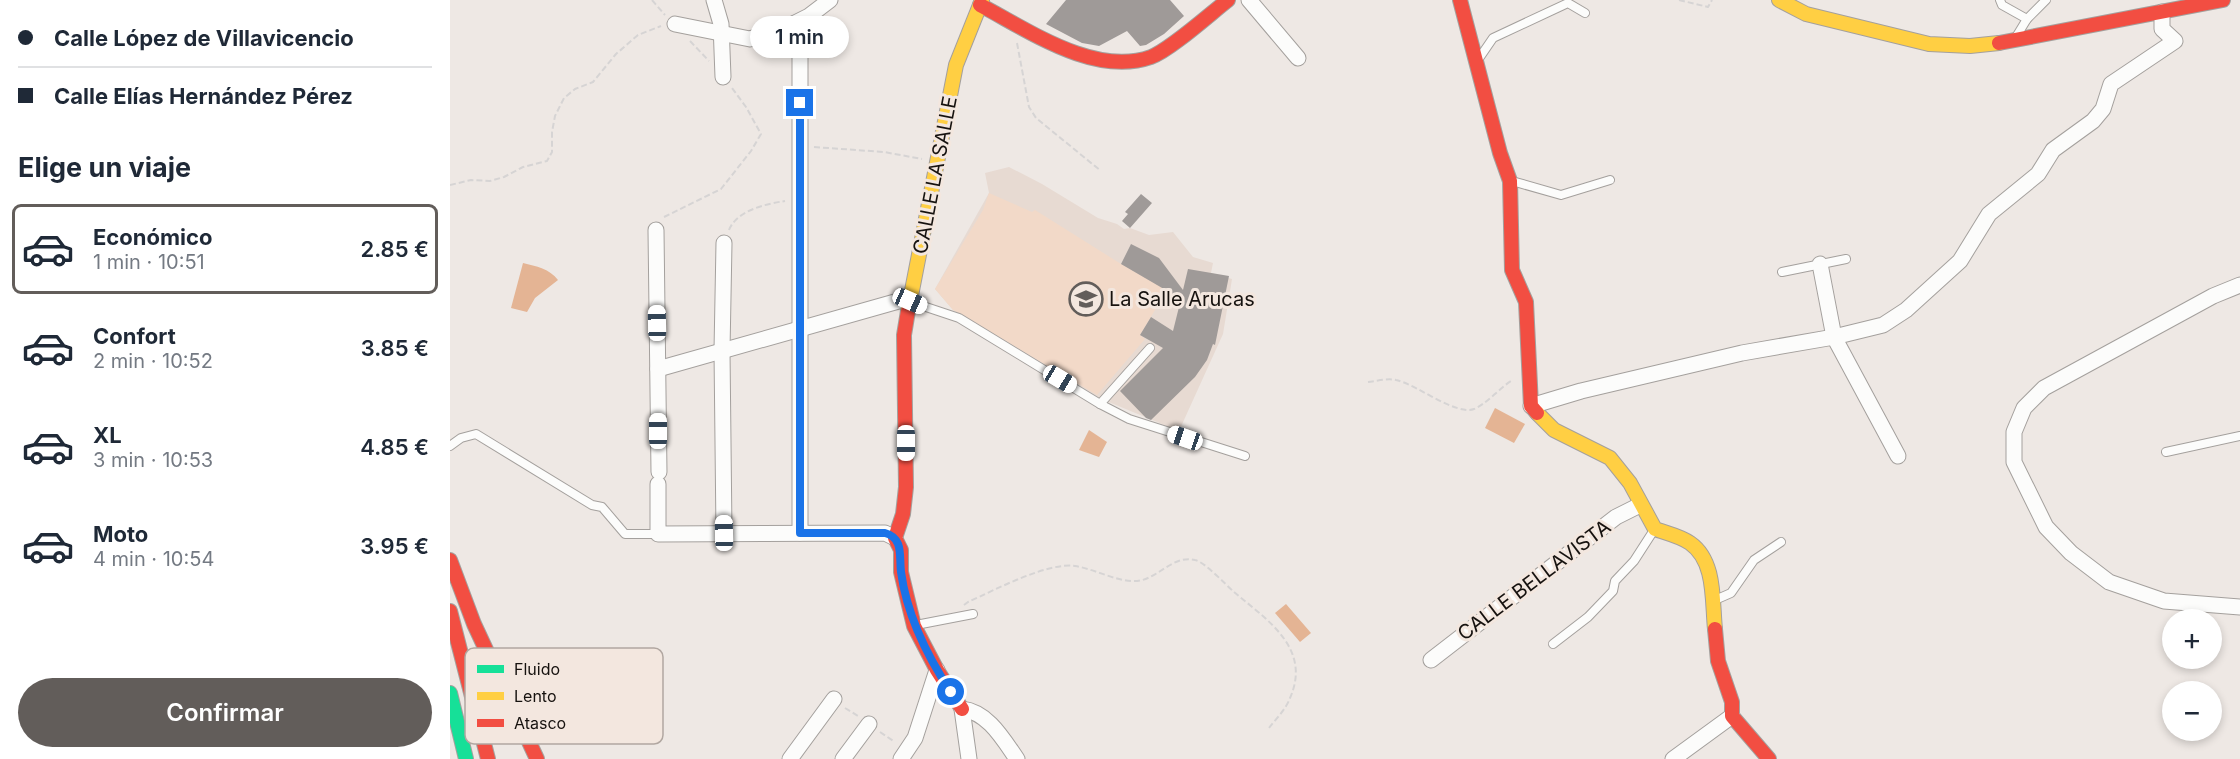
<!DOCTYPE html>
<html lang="es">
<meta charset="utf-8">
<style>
:root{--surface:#fff;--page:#f2f2f3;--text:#1f2937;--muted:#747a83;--line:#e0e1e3;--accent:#625d5a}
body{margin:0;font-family:Inter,sans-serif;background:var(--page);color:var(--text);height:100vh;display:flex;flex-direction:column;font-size:22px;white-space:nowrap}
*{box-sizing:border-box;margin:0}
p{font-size:20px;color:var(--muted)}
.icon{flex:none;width:33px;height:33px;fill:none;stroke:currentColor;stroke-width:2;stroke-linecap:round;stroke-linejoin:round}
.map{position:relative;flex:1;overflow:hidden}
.sheet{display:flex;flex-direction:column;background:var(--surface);width:450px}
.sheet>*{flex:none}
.hud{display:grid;align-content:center;height:132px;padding:0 18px;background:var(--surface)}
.fabs{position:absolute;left:1712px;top:609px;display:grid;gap:12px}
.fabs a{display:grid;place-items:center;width:60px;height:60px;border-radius:50%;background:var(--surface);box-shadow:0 3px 9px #0003;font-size:30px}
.end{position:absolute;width:27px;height:27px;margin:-14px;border:8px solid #1a73e8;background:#fff;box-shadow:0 0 0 3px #fff}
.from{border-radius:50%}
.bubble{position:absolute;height:42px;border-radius:21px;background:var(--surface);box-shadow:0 3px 9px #0003;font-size:20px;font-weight:600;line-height:42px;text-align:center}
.car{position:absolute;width:18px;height:36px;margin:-18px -9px;border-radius:8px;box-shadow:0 0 4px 2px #0007;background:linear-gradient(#fff 24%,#345 0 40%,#fff 0 76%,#345 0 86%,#fff 0)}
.hud b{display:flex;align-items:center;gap:21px;height:57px;font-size:22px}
.hud b+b{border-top:2px solid var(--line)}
.hud i{width:15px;height:15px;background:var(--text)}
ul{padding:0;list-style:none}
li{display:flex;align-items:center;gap:18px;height:90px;margin:0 12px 9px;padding:0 6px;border:3px solid transparent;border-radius:9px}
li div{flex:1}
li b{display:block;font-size:22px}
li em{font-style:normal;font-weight:600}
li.selected{border-color:var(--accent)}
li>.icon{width:54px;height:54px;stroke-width:1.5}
h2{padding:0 18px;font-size:27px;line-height:72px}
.button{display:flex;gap:12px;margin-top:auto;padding:12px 18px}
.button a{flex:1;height:69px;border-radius:36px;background:var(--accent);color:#fff;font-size:24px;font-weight:600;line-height:69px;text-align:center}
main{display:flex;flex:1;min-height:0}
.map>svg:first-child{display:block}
.built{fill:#e7dad2}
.green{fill:#f2d9c8}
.water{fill:#e4b494}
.building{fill:#9f9a98}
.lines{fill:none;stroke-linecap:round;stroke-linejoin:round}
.lane-casing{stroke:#a4a09d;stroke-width:10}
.street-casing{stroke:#a4a09d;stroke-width:17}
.fast-casing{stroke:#a4a09d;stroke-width:16}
.slow-casing{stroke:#a4a09d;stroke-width:16}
.jam-casing{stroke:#a4a09d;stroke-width:16}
.path{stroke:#d6d4d4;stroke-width:2;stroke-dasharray:6 3;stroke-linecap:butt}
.lane{stroke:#fcfcfb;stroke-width:8}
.street{stroke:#fcfcfb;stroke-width:15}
.fast{stroke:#16e098;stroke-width:14}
.slow{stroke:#ffcf43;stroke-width:14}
.jam{stroke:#f24e42;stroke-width:14}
.route{stroke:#1a73e8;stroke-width:8}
.labels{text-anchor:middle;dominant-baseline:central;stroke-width:6;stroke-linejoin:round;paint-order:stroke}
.street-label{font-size:20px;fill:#16120f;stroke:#f3e7df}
.poi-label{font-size:20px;fill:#16120f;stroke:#f3e7df;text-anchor:start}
.key{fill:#f3e7df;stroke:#b1a7a1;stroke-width:1.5}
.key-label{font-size:16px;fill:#16120f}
</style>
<main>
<section class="sheet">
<div class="hud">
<b><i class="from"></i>Calle López de Villavicencio</b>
<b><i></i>Calle Elías Hernández Pérez</b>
</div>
<h2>Elige un viaje</h2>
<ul>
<li class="selected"><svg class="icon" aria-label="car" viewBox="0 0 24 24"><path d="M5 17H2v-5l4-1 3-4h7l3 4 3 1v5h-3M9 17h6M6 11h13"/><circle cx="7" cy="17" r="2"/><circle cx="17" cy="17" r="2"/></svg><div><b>Económico</b><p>1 min · 10:51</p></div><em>2.85 €</em></li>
<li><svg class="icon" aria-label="car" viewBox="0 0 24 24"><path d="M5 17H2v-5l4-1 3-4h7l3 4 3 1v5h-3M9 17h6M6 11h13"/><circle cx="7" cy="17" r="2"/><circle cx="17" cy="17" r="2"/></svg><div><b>Confort</b><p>2 min · 10:52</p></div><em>3.85 €</em></li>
<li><svg class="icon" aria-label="car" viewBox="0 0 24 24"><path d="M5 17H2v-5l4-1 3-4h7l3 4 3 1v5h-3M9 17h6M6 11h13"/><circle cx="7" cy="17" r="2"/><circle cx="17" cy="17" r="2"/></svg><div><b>XL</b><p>3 min · 10:53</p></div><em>4.85 €</em></li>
<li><svg class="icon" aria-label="car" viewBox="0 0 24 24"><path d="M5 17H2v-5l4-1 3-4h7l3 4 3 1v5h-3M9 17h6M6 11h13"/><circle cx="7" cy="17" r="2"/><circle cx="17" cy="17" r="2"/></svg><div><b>Moto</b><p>4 min · 10:54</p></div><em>3.95 €</em></li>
</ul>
<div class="button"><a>Confirmar</a></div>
</section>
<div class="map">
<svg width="1790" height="759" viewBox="0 0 1790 759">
<rect width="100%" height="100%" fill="#eee8e4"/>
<path class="built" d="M559,167L592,184L648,218L667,224L674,229L680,228L699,235L723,232L743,257L763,263L761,273L782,279L773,334L729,431L649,398L503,310L485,289L539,193L535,173Z"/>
<path class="green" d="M539,193L582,212L585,210L671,264L717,290L690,335L695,339L647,395L503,310L485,289L533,210Z"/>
<g class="water">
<path d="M73,263C86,266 100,269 108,280L85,298L77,312L61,308Z"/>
<path d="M1045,408L1075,424L1064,443L1035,428Z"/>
<path d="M639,430L657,442L649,457L629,450Z"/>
<path d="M836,604L861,633L850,642L825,613Z"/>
</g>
<g class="building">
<path d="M616,0H720L734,16L714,34L696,45L690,46L677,31L649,46L632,43L596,24Z"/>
<path d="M691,194L702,203L680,228L672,221L678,214L675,212Z"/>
<path d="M681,244L709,258L733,290L738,269L779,276L765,345L763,344L757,360L745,377L701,420L696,418L670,391L713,348L690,335L701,317L723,331L731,299L671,264Z"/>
</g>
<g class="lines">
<defs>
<g id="lane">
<path d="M1550,0L1552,5L1577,19"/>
<path d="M1566,37L1577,19L1596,0"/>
<path d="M1030,57L1043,38L1118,3L1135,13"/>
<path d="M1062,181L1111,195L1160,180"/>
<path d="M1332,272L1396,259"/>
<path d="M461,302L509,318L650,404L679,419L795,456"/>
<path d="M650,404L700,348"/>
<path d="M0,446L11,438L26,434L142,505L152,507L175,534H208"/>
<path d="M1716,452L1790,436"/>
<path d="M1265,600L1281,593L1304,560L1331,542"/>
<path d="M466,625L523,614"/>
<path d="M1103,644L1138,617L1163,591L1165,581L1184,561L1204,530"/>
</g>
<g id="street">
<path d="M264,0L271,24L273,77"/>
<path d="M799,0L848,58"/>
<path d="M225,24L300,39L343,24L359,16L380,0"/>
<path d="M343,24L350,39V533"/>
<path d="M206,230L209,472"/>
<path d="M274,243L272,351L274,533"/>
<path d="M1370,264L1384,337L1448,456"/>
<path d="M1790,285L1763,296L1594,388L1574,408L1564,432V462L1596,527L1621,553L1659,582L1714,601L1790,607"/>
<path d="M208,369L452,300L461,301"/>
<path d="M1081,406L1131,391L1292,353L1384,337L1433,325L1456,310L1510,261L1539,214L1588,174L1603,150L1643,121L1653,109L1661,84L1725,41L1712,29V12"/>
<path d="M208,484V534L435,533L445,538"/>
<path d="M981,660L1166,517L1190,505"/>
<path d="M340,759L384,699"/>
<path d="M393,759L419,724"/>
<path d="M451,759L465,738L487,670"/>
<path d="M519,759L512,709C538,712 553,739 567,759"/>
<path d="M1223,759L1282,716"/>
</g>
<path id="fast" d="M0,693L16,759"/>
<g id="slow">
<path d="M1329,0L1356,14L1479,44L1520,46L1549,43"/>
<path d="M458,311L506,65L532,0"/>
<path d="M1087,413L1104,430L1160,458L1180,483L1205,529C1216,533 1230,536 1240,543C1266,561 1262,601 1265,629"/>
</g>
<g id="jam">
<path d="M1010,0L1050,153L1060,181L1062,270L1076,302L1081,406L1087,413"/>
<path d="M530,5C578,30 644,77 701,57C720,50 760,14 778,0"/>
<path d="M1549,43L1773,0"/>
<path d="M458,311L454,335L456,487L453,514L445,538L451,550V572L464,626L487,670L512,709"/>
<path d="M0,560L24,624L87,759"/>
<path d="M0,611L38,759"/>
<path d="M1265,629L1268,661L1282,702V716L1319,759"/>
</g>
</defs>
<use href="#lane" class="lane-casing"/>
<use href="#street" class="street-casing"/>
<use href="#fast" class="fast-casing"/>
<use href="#slow" class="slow-casing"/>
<use href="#jam" class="jam-casing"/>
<g class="path">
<path d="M202,0L215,15"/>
<path d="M1229,0L1258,7L1262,0"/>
<path d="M240,41L259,61"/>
<path d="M567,43L579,107L586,118L651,171"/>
<path d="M364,147L434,152L472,159"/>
<path d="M0,185L21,180L40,181L54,177L73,167L97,161L102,152V132L105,116L114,98L125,89L143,82L166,54L188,35L211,26"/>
<path d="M214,217L271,189L301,151L311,134L296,107L282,88"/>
<path d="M279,230C287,210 316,204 335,201"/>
<path d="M918,382C927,381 938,378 946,380C966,384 1006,416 1024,409C1035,405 1050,388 1061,381"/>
<path d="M514,605L518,602C545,590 597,562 625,566C644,569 663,580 682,581C706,583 721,554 745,560C755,562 776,585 784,592C817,620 862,648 840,698C836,709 826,719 819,728"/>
<path d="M395,708L408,716"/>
<path d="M430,732L445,742"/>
</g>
<use href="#lane" class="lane"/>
<use href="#street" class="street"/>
<use href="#fast" class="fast"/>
<use href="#slow" class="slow"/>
<use href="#jam" class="jam"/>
</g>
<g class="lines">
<path class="route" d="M350,103V533H435C454,538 449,557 451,572C457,616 477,656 501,692"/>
</g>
<defs>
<symbol id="school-ring" viewBox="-11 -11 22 22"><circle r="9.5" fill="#f3e7df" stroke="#625d5a" stroke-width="1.5"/><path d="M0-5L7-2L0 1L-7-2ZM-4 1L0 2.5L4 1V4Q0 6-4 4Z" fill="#625d5a"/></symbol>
</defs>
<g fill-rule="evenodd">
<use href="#school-ring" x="617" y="280" width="38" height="38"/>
</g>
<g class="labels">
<g class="street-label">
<text transform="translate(485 175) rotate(-79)">CALLE LA SALLE</text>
<text transform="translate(1084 580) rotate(-37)">CALLE BELLAVISTA</text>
</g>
<g class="poi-label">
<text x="659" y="299">La Salle Arucas</text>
</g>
</g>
<rect x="15" y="648" width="198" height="96" rx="9" class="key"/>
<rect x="27" y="665" width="27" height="8" fill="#16e098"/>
<rect x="27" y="692" width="27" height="8" fill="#ffcf43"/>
<rect x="27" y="719" width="27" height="8" fill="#f24e42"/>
<g class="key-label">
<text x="64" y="675">Fluido</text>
<text x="64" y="702">Lento</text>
<text x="64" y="729">Atasco</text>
</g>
</svg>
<div class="fabs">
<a>+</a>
<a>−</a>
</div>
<i class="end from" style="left:501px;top:692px"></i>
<i class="end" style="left:350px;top:103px"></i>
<div class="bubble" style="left:300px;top:16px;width:99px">1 min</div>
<i class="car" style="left:460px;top:301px;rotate:114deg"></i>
<i class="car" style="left:207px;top:323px;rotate:359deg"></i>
<i class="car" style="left:610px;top:379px;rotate:121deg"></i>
<i class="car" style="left:208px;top:431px;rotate:0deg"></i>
<i class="car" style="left:735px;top:438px;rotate:289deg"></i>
<i class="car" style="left:456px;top:443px;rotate:180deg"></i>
<i class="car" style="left:274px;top:533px;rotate:359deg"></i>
</div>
</main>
